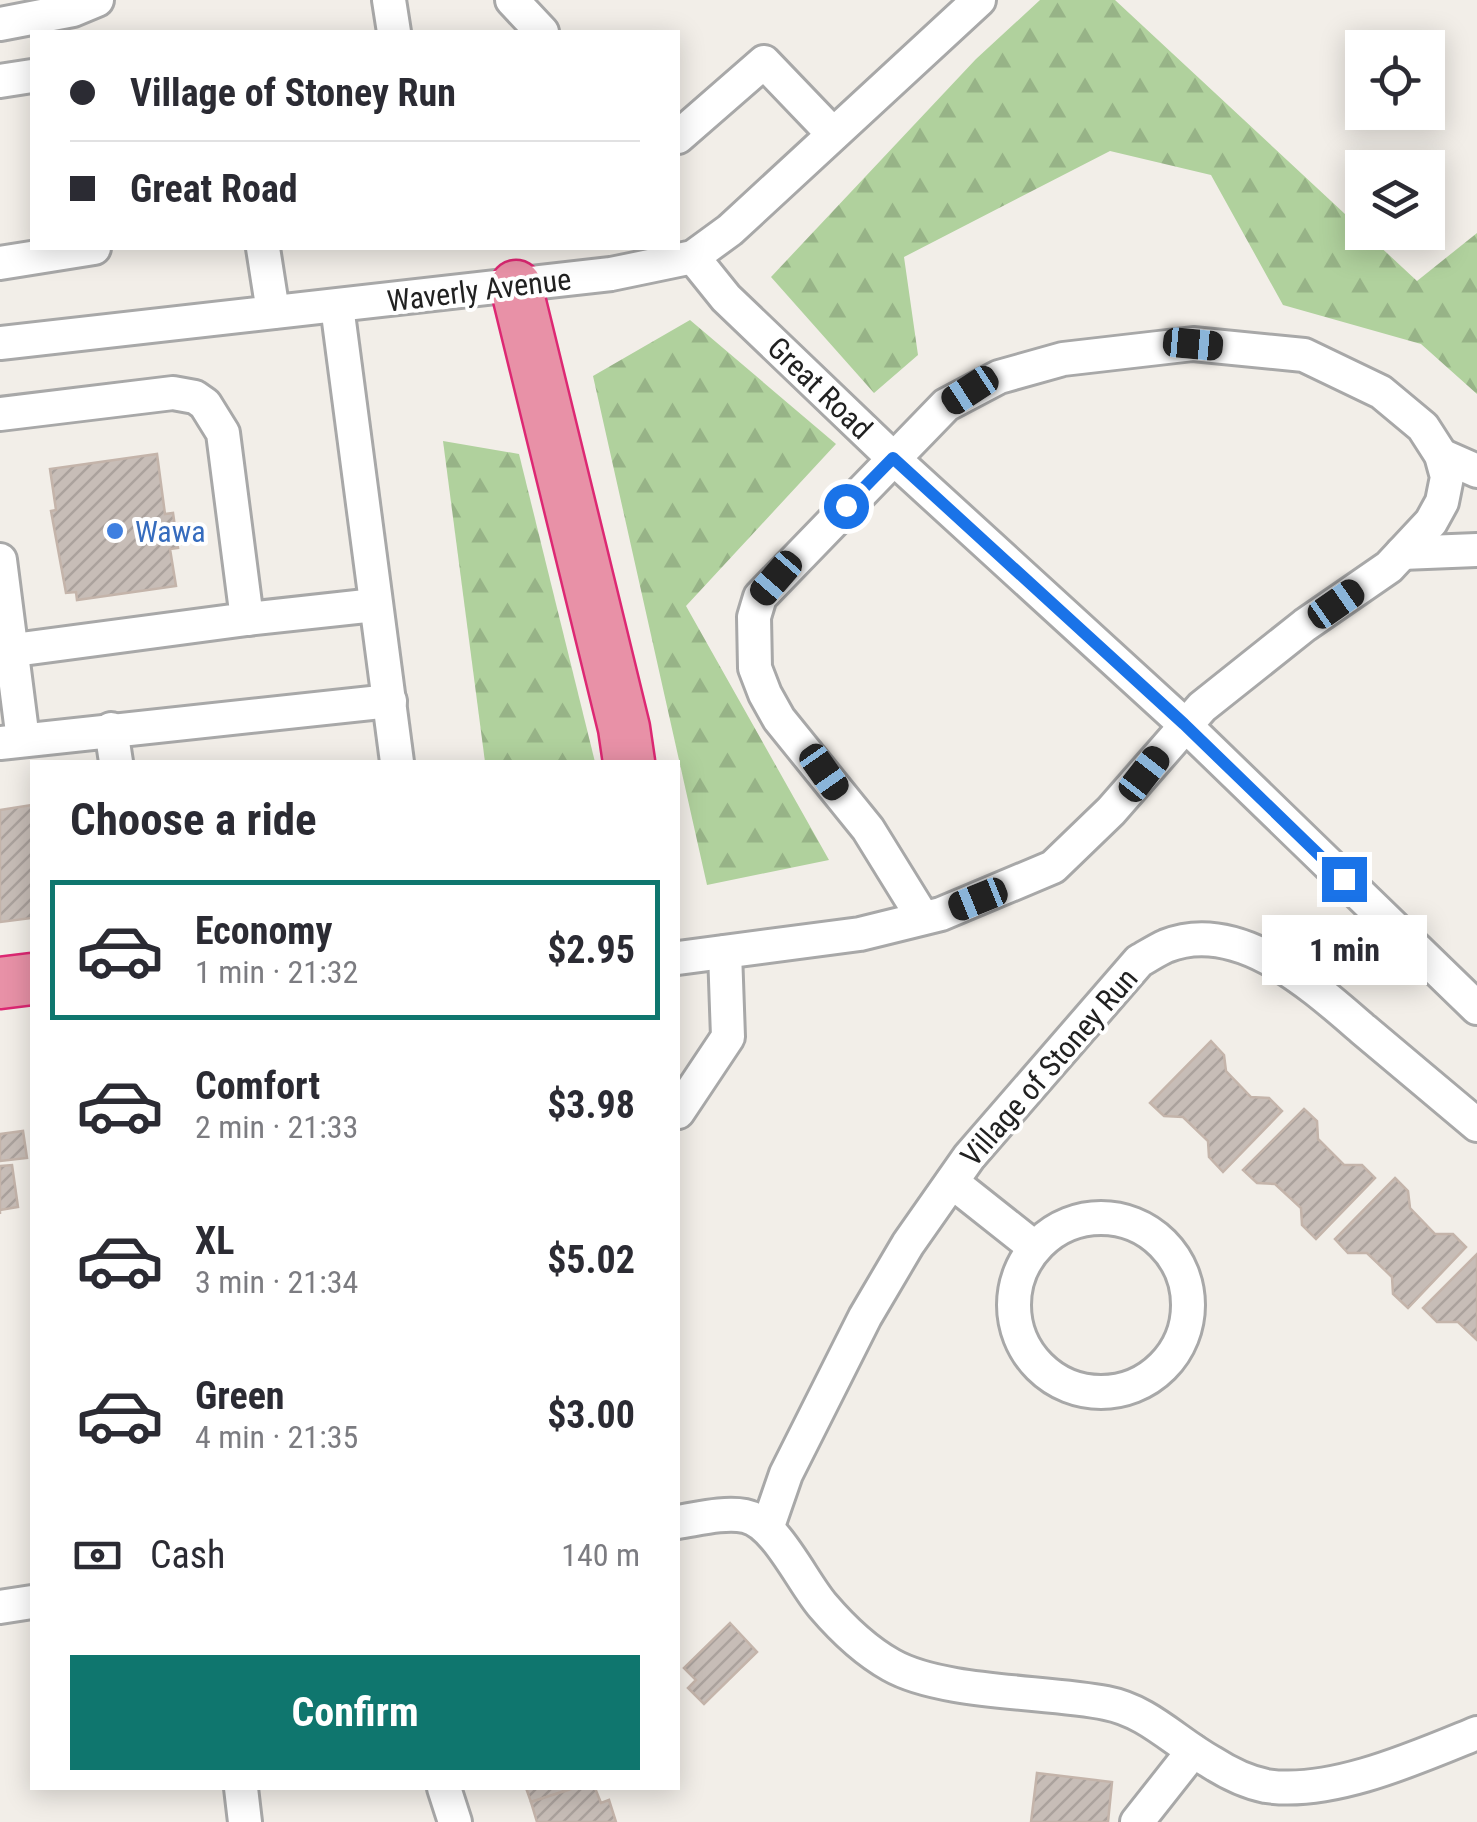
<!DOCTYPE html>
<meta charset="utf-8">
<style>
:root{--surface:#fff;--page:#f7f7f7;--text:#2b2b33;--muted:#7c7c81;--line:#e1e1e2;--accent:#0f766e}
body{margin:0;font-family:"Roboto Condensed",sans-serif;background:var(--page);color:var(--text);height:100vh;display:flex;flex-direction:column;font-size:38px;white-space:nowrap}
*{box-sizing:border-box;margin:0}
p{font-size:32px;color:var(--muted)}
.icon{flex:none;width:55px;height:55px;fill:none;stroke:currentColor;stroke-width:2;stroke-linecap:round;stroke-linejoin:round}
.map{position:relative;flex:1;overflow:hidden}
.panel{position:absolute;left:30px;top:760px;width:650px;height:1030px;display:flex;flex-direction:column;background:var(--surface);border-radius:0px;box-shadow:0 5px 25px #0003}
.panel>*{flex:none}
.banner{position:absolute;left:30px;top:30px;width:650px;height:220px;border-radius:0px;box-shadow:0 5px 25px #0003;display:grid;align-content:center;height:220px;padding:0 40px;background:var(--surface)}
.controls{position:absolute;left:1345px;top:30px;display:grid;gap:20px}
.controls a{display:grid;place-items:center;width:100px;height:100px;border-radius:0px;background:var(--surface);box-shadow:0 5px 25px #0003;font-size:50px}
.end{position:absolute;width:45px;height:45px;margin:-22px;border:12px solid #1a73e8;background:#fff;box-shadow:0 0 0 5px #fff}
.from{border-radius:50%}
.bubble{position:absolute;height:70px;border-radius:0px;background:var(--surface);box-shadow:0 5px 25px #0003;font-size:32px;font-weight:700;line-height:70px;text-align:center}
.car{position:absolute;width:30px;height:60px;margin:-30px -15px;border-radius:12px;box-shadow:0 0 8px 2px #0007;background:linear-gradient(#222 24%,#8ab4d8 0 40%,#222 0 76%,#8ab4d8 0 86%,#222 0)}
.banner b{display:flex;align-items:center;gap:35px;height:95px;font-size:38px}
.banner b+b{border-top:2px solid var(--line)}
.banner i{width:25px;height:25px;background:var(--text)}
ul{padding:0;list-style:none}
li{display:flex;align-items:center;gap:30px;height:140px;margin:0 20px 15px;padding:0 20px;border:5px solid transparent;border-radius:0px}
li div{flex:1}
li b{display:block;font-size:38px}
li em{font-style:normal;font-weight:700}
li.active{border-color:var(--accent)}
li>.icon{width:90px;height:90px;stroke-width:1.5}
h2{padding:0 40px;font-size:45px;line-height:120px}
.pay{display:flex;align-items:center;gap:25px;height:110px;padding:0 40px;font-size:38px}
.pay p{margin-inline-start:auto}
.button{display:flex;gap:20px;margin-top:auto;padding:20px 40px}
.button a{flex:1;height:115px;border-radius:0px;background:var(--accent);color:#fff;font-size:40px;font-weight:700;line-height:115px;text-align:center}
.map>svg:first-child{display:block}
.forest{fill:url(#forest-firs)}
.building{fill:url(#building-hatch);stroke:#c4b4aa;stroke-width:2.5}
.lines{fill:none;stroke-linecap:round;stroke-linejoin:round}
.minor-casing{stroke:#a8a8a8;stroke-width:38}
.highway-casing{stroke:#dd2873;stroke-width:55}
.minor{stroke:#fff;stroke-width:32}
.highway{stroke:#e891a7;stroke-width:50}
.route{stroke:#1a73e8;stroke-width:12}
.shop-dot{fill:#3f7fe0;stroke:#fff;stroke-width:4}
.labels{text-anchor:middle;dominant-baseline:central;stroke-width:8;stroke-linejoin:round;paint-order:stroke}
.street-label{font-size:30px;fill:#212121;stroke:#fff}
.shop-label{font-size:30px;fill:#366cbe;stroke:#fff;text-anchor:start}
</style>
<div class="map">
<svg width="1477" height="1822" viewBox="0 0 1477 1822">
<defs>
<pattern id="forest-firs" width="22" height="20" patternUnits="userSpaceOnUse" patternTransform="scale(2.5)"><rect width="22" height="20" fill="#b0d19d"/><path d="M5 1l3.5 6h-7zM16 11l3.5 6h-7z" fill="#97b387"/></pattern>
<pattern id="building-hatch" width="6" height="6" patternUnits="userSpaceOnUse" patternTransform="scale(2.5)"><rect width="6" height="6" fill="#c7bdb7"/><path d="M-1 1l2-2M0 6l6-6M5 7l2-2" fill="none" stroke="#aba29d"/></pattern>
</defs>
<rect width="100%" height="100%" fill="#f2eee8"/>
<g class="forest">
<path d="M1040,0H1115L1417,281L1477,233V394L1421,344L1283,305L1211,175L1110,151L904,257L918,355L874,393L771,277L976,59Z"/>
<path d="M690,320L836,444L686,606L829,860L707,885L593,376Z"/>
<path d="M443,441L519,454L595,762H485Z"/>
</g>
<g class="building">
<path d="M157,454L165,514L173,513L178,548L170,549L176,586L77,600L76,592L66,593L51,511L56,510L50,469Z"/>
<path d="M32,805V918L0,922V810Z"/>
<path d="M1211,1041L1224,1055L1226,1071L1251,1097L1269,1098L1282,1111L1223,1172L1209,1157L1208,1141L1183,1117L1164,1116L1150,1103Z"/>
<path d="M1304,1109L1317,1121L1318,1139L1344,1165H1362L1375,1178L1316,1239L1302,1225L1301,1208L1275,1184L1257,1183L1243,1170Z"/>
<path d="M23,1131L27,1158L0,1161V1134Z"/>
<path d="M12,1165L18,1207L0,1210V1214V1166Z"/>
<path d="M1395,1178L1408,1191L1410,1208L1435,1234H1453L1466,1247L1408,1308L1393,1294L1392,1277L1367,1253H1348L1335,1239Z"/>
<path d="M1477,1254V1340L1458,1322H1437L1423,1308Z"/>
<path d="M730,1623L757,1652L704,1704L688,1688L696,1680L684,1668Z"/>
<path d="M1037,1773L1112,1782L1108,1822H1031Z"/>
<path d="M526,1788H574L531,1802Z"/>
<path d="M574,1788H595L601,1803L609,1800L616,1822H537L531,1802Z"/>
</g>
<g class="lines">
<defs>
<g id="minor">
<path d="M389,0L394,32"/>
<path d="M512,0L542,32"/>
<path d="M0,24L73,10L97,0"/>
<path d="M0,81L32,76"/>
<path d="M678,137L764,62L833,134"/>
<path d="M263,248L273,312"/>
<path d="M693,257L726,298L893,458L1184,724L1477,1008"/>
<path d="M0,263L94,248"/>
<path d="M337,306L397,762"/>
<path d="M0,343L611,274L693,257L730,230L979,0"/>
<path d="M0,414L173,393L195,397L205,404L223,433L247,619L0,652"/>
<path d="M1441,455L1477,471"/>
<path d="M1402,553L1477,550"/>
<path d="M0,560L23,740"/>
<path d="M247,619L375,605"/>
<path d="M111,729L116,762"/>
<path d="M0,743L390,701"/>
<path d="M678,958L860,934L941,914L1053,867L1111,811L1202,707L1305,625L1389,567L1431,522L1442,502L1447,477L1441,455L1423,427L1381,392L1304,355L1193,344L1063,359L999,377L946,405L760,597L754,617L755,668L765,694L779,719L868,829L923,918"/>
<path d="M678,1112L728,1037L725,952"/>
<path d="M952,1182L1034,1247"/>
<circle cx="1101" cy="1305" r="87"/>
<path d="M678,1522C698,1519 724,1512 745,1516C776,1522 802,1582 823,1606C841,1627 866,1651 891,1665C942,1694 1046,1691 1106,1703C1148,1711 1175,1742 1211,1762C1228,1773 1246,1782 1266,1786C1331,1796 1418,1757 1477,1733"/>
<path d="M768,1526L786,1474L865,1317L908,1244L969,1157L1139,961C1148,956 1157,950 1166,946C1239,917 1314,987 1364,1030C1402,1062 1439,1093 1477,1125"/>
<path d="M0,1607L32,1602"/>
<path d="M241,1788L245,1822"/>
<path d="M444,1788L455,1822"/>
<path d="M1137,1822L1193,1751"/>
</g>
<g id="highway">
<path d="M516,286L624,728L629,762"/>
<path d="M0,983L32,979"/>
</g>
</defs>
<use href="#minor" class="minor-casing"/>
<use href="#highway" class="highway-casing"/>
<use href="#minor" class="minor"/>
<use href="#highway" class="highway"/>
</g>
<g class="lines">
<path class="route" d="M846,506L893,458L1184,724L1344,879"/>
</g>
<circle class="shop-dot" cx="115" cy="531" r="10"/>
<g class="labels">
<g class="street-label">
<text transform="translate(479 290) rotate(-7)">Waverly Avenue</text>
<text transform="translate(820 388) rotate(44)">Great Road</text>
<text transform="translate(1049 1067) rotate(-49)">Village of Stoney Run</text>
</g>
<g class="shop-label">
<text x="135" y="531">Wawa</text>
</g>
</g>
</svg>
<div class="controls">
<a><svg class="icon" aria-label="locate" viewBox="0 0 24 24"><circle cx="12" cy="12" r="6"/><path d="M12 2v4M12 18v4M2 12h4M18 12h4"/></svg></a>
<a><svg class="icon" aria-label="layers" viewBox="0 0 24 24"><path d="M12 4l9 5-9 5-9-5zM3 14l9 5 9-5"/></svg></a>
</div>
<i class="end from" style="left:846px;top:506px"></i>
<i class="end" style="left:1344px;top:879px"></i>
<div class="bubble" style="left:1262px;top:915px;width:165px">1 min</div>
<i class="car" style="left:1193px;top:344px;rotate:95deg"></i>
<i class="car" style="left:970px;top:390px;rotate:237deg"></i>
<i class="car" style="left:776px;top:578px;rotate:221deg"></i>
<i class="car" style="left:1336px;top:604px;rotate:55deg"></i>
<i class="car" style="left:824px;top:772px;rotate:145deg"></i>
<i class="car" style="left:1144px;top:774px;rotate:38deg"></i>
<i class="car" style="left:978px;top:899px;rotate:248deg"></i>
<div class="banner">
<b><i class="from"></i>Village of Stoney Run</b>
<b><i></i>Great Road</b>
</div>
<section class="panel">
<h2>Choose a ride</h2>
<ul>
<li class="active"><svg class="icon" aria-label="car" viewBox="0 0 24 24"><path d="M5 17H2v-5l4-1 3-4h7l3 4 3 1v5h-3M9 17h6M6 11h13"/><circle cx="7" cy="17" r="2"/><circle cx="17" cy="17" r="2"/></svg><div><b>Economy</b><p>1 min · 21:32</p></div><em>$2.95</em></li>
<li><svg class="icon" aria-label="car" viewBox="0 0 24 24"><path d="M5 17H2v-5l4-1 3-4h7l3 4 3 1v5h-3M9 17h6M6 11h13"/><circle cx="7" cy="17" r="2"/><circle cx="17" cy="17" r="2"/></svg><div><b>Comfort</b><p>2 min · 21:33</p></div><em>$3.98</em></li>
<li><svg class="icon" aria-label="car" viewBox="0 0 24 24"><path d="M5 17H2v-5l4-1 3-4h7l3 4 3 1v5h-3M9 17h6M6 11h13"/><circle cx="7" cy="17" r="2"/><circle cx="17" cy="17" r="2"/></svg><div><b>XL</b><p>3 min · 21:34</p></div><em>$5.02</em></li>
<li><svg class="icon" aria-label="car" viewBox="0 0 24 24"><path d="M5 17H2v-5l4-1 3-4h7l3 4 3 1v5h-3M9 17h6M6 11h13"/><circle cx="7" cy="17" r="2"/><circle cx="17" cy="17" r="2"/></svg><div><b>Green</b><p>4 min · 21:35</p></div><em>$3.00</em></li>
</ul>
<div class="pay"><svg class="icon" aria-label="cash" viewBox="0 0 24 24"><path d="M3 7h18v10H3z"/><circle cx="12" cy="12" r="2"/></svg>Cash<p>140 m</p></div>
<div class="button"><a>Confirm</a></div>
</section>
</div>
